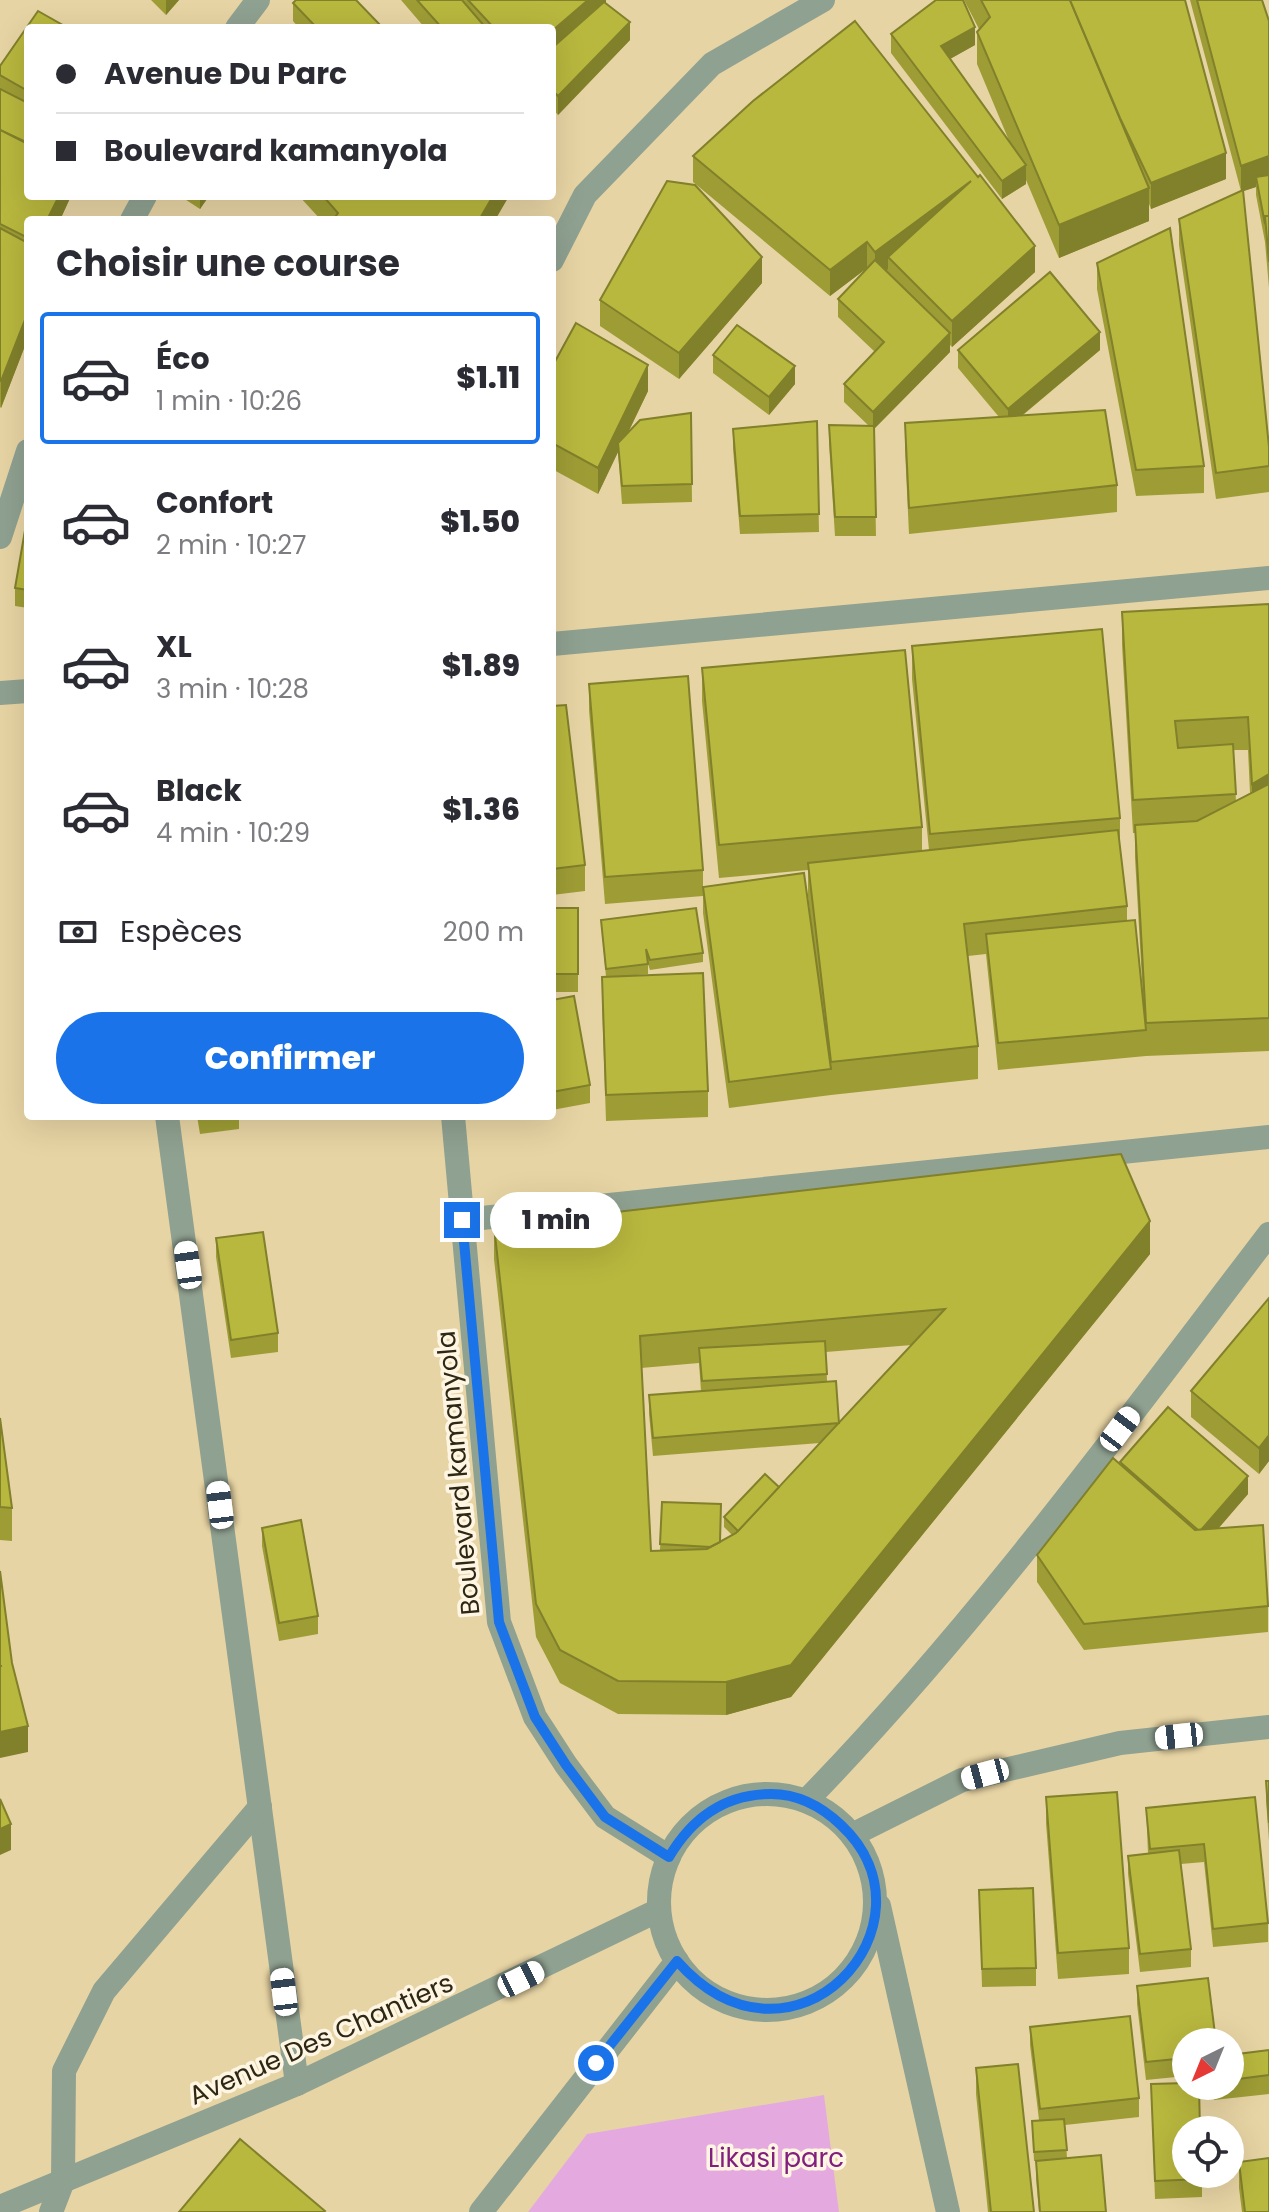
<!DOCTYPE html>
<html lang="fr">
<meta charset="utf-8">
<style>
:root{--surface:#fff;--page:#f2f2f3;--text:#2b2b33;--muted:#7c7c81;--line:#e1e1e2;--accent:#1a73e8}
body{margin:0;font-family:Poppins,sans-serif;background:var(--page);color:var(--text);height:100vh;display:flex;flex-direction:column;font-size:30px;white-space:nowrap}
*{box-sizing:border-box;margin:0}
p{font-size:26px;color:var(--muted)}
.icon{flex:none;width:44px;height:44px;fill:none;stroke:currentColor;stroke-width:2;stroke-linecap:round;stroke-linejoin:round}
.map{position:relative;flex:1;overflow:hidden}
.side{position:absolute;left:24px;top:216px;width:532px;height:904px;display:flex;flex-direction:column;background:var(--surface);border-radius:8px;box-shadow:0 8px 32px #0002}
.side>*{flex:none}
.guide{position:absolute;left:24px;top:24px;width:532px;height:176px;border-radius:8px;box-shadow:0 8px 32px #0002;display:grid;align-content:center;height:176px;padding:0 32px;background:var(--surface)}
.needle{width:52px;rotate:223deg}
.fabs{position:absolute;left:1172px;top:2028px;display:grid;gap:16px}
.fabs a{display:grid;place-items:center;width:72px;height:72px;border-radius:50%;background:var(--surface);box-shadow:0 8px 32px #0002;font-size:40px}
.end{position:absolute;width:36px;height:36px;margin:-18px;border:10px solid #1a73e8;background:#fff;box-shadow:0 0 0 4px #fff}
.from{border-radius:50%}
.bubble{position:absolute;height:56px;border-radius:28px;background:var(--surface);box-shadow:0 8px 32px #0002;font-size:26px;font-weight:800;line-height:56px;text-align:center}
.car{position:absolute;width:24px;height:48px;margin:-24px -12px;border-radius:10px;box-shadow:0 0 6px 2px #0007;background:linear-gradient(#fff 24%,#345 0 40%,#fff 0 76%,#345 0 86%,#fff 0)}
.guide b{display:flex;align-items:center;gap:28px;height:76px;font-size:30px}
.guide b+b{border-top:2px solid var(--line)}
.guide i{width:20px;height:20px;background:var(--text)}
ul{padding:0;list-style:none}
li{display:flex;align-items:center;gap:24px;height:132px;margin:0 16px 12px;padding:0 16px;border:4px solid transparent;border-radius:8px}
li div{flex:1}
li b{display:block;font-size:30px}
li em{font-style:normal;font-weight:800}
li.selected{border-color:var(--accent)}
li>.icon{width:72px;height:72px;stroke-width:1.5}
h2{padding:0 32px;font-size:36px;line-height:96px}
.pay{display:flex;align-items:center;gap:20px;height:88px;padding:0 32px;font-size:30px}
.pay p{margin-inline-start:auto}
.cta{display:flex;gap:16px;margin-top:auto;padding:16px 32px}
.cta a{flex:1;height:92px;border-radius:48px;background:var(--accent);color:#fff;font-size:32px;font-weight:800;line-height:92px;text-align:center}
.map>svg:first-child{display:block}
.green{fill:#e4aae0}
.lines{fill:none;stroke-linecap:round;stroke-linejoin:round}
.minor{stroke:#8fa191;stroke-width:24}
.wall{fill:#9e9d35;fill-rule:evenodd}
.shaded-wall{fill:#81802b}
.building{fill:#b8b73e;stroke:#81802b;stroke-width:2;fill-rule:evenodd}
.route{stroke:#1a73e8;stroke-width:10}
.labels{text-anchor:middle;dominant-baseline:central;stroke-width:7;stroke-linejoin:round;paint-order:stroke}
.street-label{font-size:26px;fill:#2e2714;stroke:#fef6e3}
.park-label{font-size:26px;fill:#801f7e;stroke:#fef6e3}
</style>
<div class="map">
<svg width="1269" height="2212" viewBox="0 0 1269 2212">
<rect width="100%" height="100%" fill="#e7d4a4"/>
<path class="green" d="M824,2095L839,2212H528L587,2134Z"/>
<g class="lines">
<g class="minor">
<path d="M237,28L258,0"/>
<path d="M132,220L145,196"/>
<path d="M552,260L585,195L712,64L823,0"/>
<path d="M0,537L28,451"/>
<path d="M552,644L1269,578"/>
<path d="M0,693L28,691"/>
<path d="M167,1116L297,2084"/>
<path d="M453,1116L499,1622L535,1717L566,1765L605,1817L669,1857"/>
<path d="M462,1220L1269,1137"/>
<circle cx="767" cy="1902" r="108"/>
<path d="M806,1801C977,1625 1120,1429 1269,1234"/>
<path d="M852,1835L962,1780L1120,1743L1269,1727"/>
<path d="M879,1906L948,2212"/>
<path d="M0,2207L297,2084L659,1910"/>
<path d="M51,2212L63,2181L64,2071L104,1991L260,1807"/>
<path d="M481,2212L677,1961"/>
</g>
</g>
<g class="wall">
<path d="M151,0H179L166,15Z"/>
<path d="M401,0H606L605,3L630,40L558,115L552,108V28H425Z"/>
<path d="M964,0H1185L1226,179L1151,209L1149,204V221L1059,258L1026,180V184L1002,199L891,53V34L975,45L950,59L1010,143L977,64V32L979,29Z"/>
<path d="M1190,0H1262L1269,21V288L1265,242L1256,195V187L1243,191L1269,447V492L1216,499L1179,245V219L1241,191Z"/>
<path d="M293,3L383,28H299L293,21Z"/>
<path d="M28,28V196H71L60,220H28V338L1,408L0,407V66Z"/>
<path d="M693,156L1035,272L952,347L950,345V352L874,429L876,536H835L829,443V425L869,426L844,402V384L875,352L838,317V299L867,268L830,296L693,182Z"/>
<path d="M180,196H209L200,209Z"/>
<path d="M299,196H509L495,220H321Z"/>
<path d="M1097,263L1204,466V493L1136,496L1097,289Z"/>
<path d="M762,283L679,379L600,326V300Z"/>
<path d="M958,350H1100L1023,415L1117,485V512L909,534L905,449V423L999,417L958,368Z"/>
<path d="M713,355L795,384L769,415L713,373Z"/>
<path d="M552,367L648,391L628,433L691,413L692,502L622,504L618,452L598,494L552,469Z"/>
<path d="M817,421L819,532L740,534L733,448V429Z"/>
<path d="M28,513V608L15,606V588Z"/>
<path d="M1269,604V1051L1146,1056L998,1070L986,954L968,956L978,1046V1079L831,1095L729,1108L703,913V896L605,904L589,710V684L703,870V887L814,944L808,896V870L719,878L702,701V668L922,827V851L929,850L912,679V646L1120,818V846L1127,906V921L1143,998L1135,858V833H1133L1122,645V612ZM1233,750H1248L1250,793L1236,801Z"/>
<path d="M552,706L585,865V891L552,895Z"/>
<rect x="552" y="908" width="26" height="84"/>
<path d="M601,920L703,953V962L650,970L648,964V974L626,976L708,1091V1117L606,1121L602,1003V977H606Z"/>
<path d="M552,1000L590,1085V1103L552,1110Z"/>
<path d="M197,1116H239V1129L200,1134Z"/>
<path d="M494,1226L1150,1254L791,1697L726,1715L618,1714L560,1683L536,1637L494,1259ZM912,1345L839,1422L827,1381L826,1352ZM699,1363L701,1391L649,1395V1414L653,1456L820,1443L779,1487L724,1517V1527L732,1535L720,1541L662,1502L660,1550L651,1551L641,1368Z"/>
<path d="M216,1238L278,1333V1352L231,1358L216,1257Z"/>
<path d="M1269,1298V1461L1259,1474L1191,1417V1391Z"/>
<path d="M0,1418L12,1508V1541L0,1540Z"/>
<path d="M1120,1464L1248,1494L1218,1528L1268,1606V1632L1084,1650L1037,1582V1555Z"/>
<path d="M262,1528L318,1616V1634L279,1641L262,1546Z"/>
<path d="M1266,1781H1269V1841L1266,1800Z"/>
<path d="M1046,1797L1129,1948V1974L1058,1979L1046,1823Z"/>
<path d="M1255,1797L1268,1923V1942L1213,1947L1204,1862L1181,1864L1191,1949V1967L1140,1972L1128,1874V1856L1148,1853L1146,1808Z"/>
<path d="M979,1890L1036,1968V1986L982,1987Z"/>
<path d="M1137,1986L1186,2042V2076L1146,2080L1137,2004Z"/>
<path d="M1030,2027L1139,2098V2117L1065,2125L1067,2158L1106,2212H1039L1036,2179V2161H1034L1032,2121L1039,2120L1030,2045Z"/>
<path d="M1269,2050V2094L1214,2100L1212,2086H1230V2055Z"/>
<path d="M976,2068L1034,2212H988L976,2094Z"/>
<path d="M1151,2084L1202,2174V2197L1155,2199Z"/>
<path d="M1239,2162L1269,2212H1242L1239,2188Z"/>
</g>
<g class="shaded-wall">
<path d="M166,0H179L166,15Z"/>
<path d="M588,0H606V3L552,49V31Z"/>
<path d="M630,22V40L558,115V96Z"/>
<path d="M975,27V45L941,64V46Z"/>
<path d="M1226,153V179L1151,209V183Z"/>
<path d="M1269,156V182L1256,177V187L1241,192V166Z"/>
<path d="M1026,165V184L1002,199V181Z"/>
<path d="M971,181L888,257V269L875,279V252Z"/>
<path d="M1149,188V221L1059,258V225Z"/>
<path d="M59,196H71L60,220H47Z"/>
<path d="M200,196H209L200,209Z"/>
<path d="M493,196H509L495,220H479Z"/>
<path d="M867,242V268L830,296V270Z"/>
<path d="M1035,246V272L952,347V321Z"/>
<path d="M762,257V283L679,379V353Z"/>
<path d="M28,312V338L1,408V381Z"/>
<path d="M1100,332V350L1008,427V409Z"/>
<path d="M950,333V352L873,430V412Z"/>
<path d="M648,365V391L619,451L618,443V452L598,494V468Z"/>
<path d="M795,366V384L769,415V397Z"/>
<path d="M1269,774V806L1252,816V784Z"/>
<path d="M1150,1221V1254L791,1697L726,1715V1682Z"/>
<path d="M1269,1435V1461L1259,1474V1448Z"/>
<path d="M1248,1476V1494L1200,1550V1531Z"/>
<path d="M28,1726V1752L0,1758V1732Z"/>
<path d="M11,1824V1850L0,1855V1829Z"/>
</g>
<g class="building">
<path d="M296,0H356L383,28H317L293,3Z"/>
<path d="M417,0H462L486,28H442Z"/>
<path d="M468,0H588L552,31V28H494Z"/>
<path d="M936,0H963L975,27L941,46L1026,165L1002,181L891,34Z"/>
<path d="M981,0H1070L1149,188L1059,225L977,32L990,17Z"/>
<path d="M1070,0H1185L1226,153L1151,183L1120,118Z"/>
<path d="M1197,0H1262L1269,21V156L1241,166Z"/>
<path d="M604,2L630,22L558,96L552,90V48Z"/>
<path d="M38,11L68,28H28V91L0,75V66Z"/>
<path d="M855,21L978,177L980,175L1035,246L952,321L888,257L971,181L875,252L867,242L830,270L693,156L753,101Z"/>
<path d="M0,89L28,103V143L0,130Z"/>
<path d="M0,130L28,144V196H59L47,220H28V238L0,224Z"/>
<path d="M1269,175V216H1265V224L1256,177Z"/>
<path d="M667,181L695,185L762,257L679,353L600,300Z"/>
<path d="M1243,190L1269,447V466L1216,473L1179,219Z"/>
<path d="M323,196H493L479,220H333L338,213Z"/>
<path d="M1265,216H1269V262Z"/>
<path d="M0,228L28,243V312L1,381H0Z"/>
<path d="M1170,228L1204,466L1136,470L1097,263Z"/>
<path d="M875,260L950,333L873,412L844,384L884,342L838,299Z"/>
<path d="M1050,272L1100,332L1008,409L958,350Z"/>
<path d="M576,323L648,365L598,468L552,443V367Z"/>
<path d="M737,325L795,366L769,397L713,355Z"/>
<path d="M1105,410L1117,485L909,508L905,423Z"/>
<path d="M691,413L692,484L622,486L618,443L640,420Z"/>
<path d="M817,421L819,514L740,516L733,429Z"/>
<path d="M829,425L874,426L876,517H835Z"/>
<path d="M28,513V590L15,588Z"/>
<path d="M1269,604V774L1252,784L1248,717L1175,721L1178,748L1233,744L1236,794L1133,800L1122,612Z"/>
<path d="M1102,629L1120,818L930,834L912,646Z"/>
<path d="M905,650L922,827L719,845L702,668Z"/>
<path d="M688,676L703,870L605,877L589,684Z"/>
<path d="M566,705L585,865L552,869V706Z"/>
<path d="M1269,784V1018L1146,1023L1135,825L1197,821Z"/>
<path d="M1118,830L1127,906L964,924L978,1046L831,1062L808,863Z"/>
<path d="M804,873L831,1069L729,1082L703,887Z"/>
<rect x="552" y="908" width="26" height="66"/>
<path d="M696,908L703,953L650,960L646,949L648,964L606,969L601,920Z"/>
<path d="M1135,920L1146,1030L998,1043L986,934Z"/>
<path d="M703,973L708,1091L606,1095L602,977Z"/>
<path d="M574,996L590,1085L552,1092V1000Z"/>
<path d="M1121,1154L1150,1221L791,1665L726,1682L618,1681L560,1650L536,1604L494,1226ZM945,1309L736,1533L707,1549L651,1551L640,1336Z"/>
<path d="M263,1232L278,1333L231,1340L216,1238Z"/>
<path d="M1269,1298V1435L1259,1448L1191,1391Z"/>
<path d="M825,1341L827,1374L702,1381L699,1348Z"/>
<path d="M836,1381L839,1423L653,1438L649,1395Z"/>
<path d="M1168,1407L1248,1476L1201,1530H1198L1120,1462Z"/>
<path d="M0,1418L12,1508L0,1507Z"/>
<path d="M1113,1458L1195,1530L1263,1525L1268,1606L1084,1624L1037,1555Z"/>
<path d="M765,1474L779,1487L738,1531L724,1517Z"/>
<path d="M662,1502L721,1504L720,1542L710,1547L660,1544Z"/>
<path d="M301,1520L318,1616L279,1623L262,1528Z"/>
<path d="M0,1571L12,1663L28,1726L0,1732V1666H2H0Z"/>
<path d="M1266,1781H1269V1823Z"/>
<path d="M1117,1792L1129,1948L1058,1953L1046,1797Z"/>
<path d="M1255,1797L1268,1923L1213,1929L1204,1844L1150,1849L1146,1808Z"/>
<path d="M0,1799L11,1824L0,1829Z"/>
<path d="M1179,1850L1191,1949L1140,1954L1128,1856Z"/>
<path d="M1033,1888L1036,1968L982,1969L979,1890Z"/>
<path d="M1208,1978L1216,2042H1186V2058L1146,2062L1137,1986Z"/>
<path d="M1130,2016L1139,2098L1040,2109L1030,2027Z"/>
<path d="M1269,2050V2075L1230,2080V2055Z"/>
<path d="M1018,2064L1034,2212H991L976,2068Z"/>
<path d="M1186,2083V2086H1199L1200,2130H1186V2174H1202V2179L1155,2181L1151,2084Z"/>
<path d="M1064,2119L1067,2150L1034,2152L1032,2121Z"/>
<path d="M240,2139L325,2211L324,2212H179Z"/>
<path d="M1101,2155L1106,2212H1040L1036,2161Z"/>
<path d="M1269,2158V2212H1245L1239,2162Z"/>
</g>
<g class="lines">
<path class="route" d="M462,1220L499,1622L535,1717L566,1765L605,1817L669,1857C692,1818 724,1794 771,1794C798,1794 822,1807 841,1825C946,1923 793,2092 677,1961L596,2063"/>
</g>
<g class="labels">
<g class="street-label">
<text transform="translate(458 1473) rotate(-95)">Boulevard kamanyola</text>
<text transform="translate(321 2039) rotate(-24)">Avenue Des Chantiers</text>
</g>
<g class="park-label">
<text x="776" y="2158">Likasi parc</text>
</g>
</g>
</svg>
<div class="fabs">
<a><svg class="needle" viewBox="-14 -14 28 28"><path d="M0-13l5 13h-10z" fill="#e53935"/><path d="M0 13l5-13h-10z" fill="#7c7c81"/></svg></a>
<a><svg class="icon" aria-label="locate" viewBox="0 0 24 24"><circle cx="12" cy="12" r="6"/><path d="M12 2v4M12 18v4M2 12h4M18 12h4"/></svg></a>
</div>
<i class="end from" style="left:596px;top:2063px"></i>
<i class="end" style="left:462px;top:1220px"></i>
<div class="bubble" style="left:490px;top:1192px;width:132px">1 min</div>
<i class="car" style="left:188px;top:1265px;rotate:352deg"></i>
<i class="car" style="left:1120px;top:1429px;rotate:37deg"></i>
<i class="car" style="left:220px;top:1505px;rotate:353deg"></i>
<i class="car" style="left:1179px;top:1736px;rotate:264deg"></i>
<i class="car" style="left:985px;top:1774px;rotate:255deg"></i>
<i class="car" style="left:521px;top:1979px;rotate:64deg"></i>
<i class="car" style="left:284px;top:1992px;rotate:353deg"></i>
<div class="guide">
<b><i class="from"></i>Avenue Du Parc</b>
<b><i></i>Boulevard kamanyola</b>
</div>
<section class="side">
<h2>Choisir une course</h2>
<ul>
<li class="selected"><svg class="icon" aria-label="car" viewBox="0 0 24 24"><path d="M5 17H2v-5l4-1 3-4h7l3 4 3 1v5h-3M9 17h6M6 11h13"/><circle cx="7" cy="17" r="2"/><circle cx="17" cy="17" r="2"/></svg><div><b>Éco</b><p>1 min · 10:26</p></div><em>$1.11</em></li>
<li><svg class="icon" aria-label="car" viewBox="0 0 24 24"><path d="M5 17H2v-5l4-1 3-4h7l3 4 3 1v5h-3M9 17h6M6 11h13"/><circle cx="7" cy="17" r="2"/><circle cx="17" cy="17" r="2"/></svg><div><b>Confort</b><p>2 min · 10:27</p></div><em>$1.50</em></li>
<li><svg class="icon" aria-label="car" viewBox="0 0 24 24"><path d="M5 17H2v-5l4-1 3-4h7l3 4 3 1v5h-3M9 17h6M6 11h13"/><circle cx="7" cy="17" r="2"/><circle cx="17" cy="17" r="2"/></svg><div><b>XL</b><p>3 min · 10:28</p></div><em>$1.89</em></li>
<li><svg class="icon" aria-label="car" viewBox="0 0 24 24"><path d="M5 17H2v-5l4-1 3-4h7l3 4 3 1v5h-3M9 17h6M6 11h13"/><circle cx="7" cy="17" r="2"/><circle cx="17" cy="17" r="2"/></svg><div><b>Black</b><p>4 min · 10:29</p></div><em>$1.36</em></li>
</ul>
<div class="pay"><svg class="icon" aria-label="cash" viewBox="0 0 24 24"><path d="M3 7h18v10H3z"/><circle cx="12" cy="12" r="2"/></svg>Espèces<p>200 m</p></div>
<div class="cta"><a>Confirmer</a></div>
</section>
</div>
